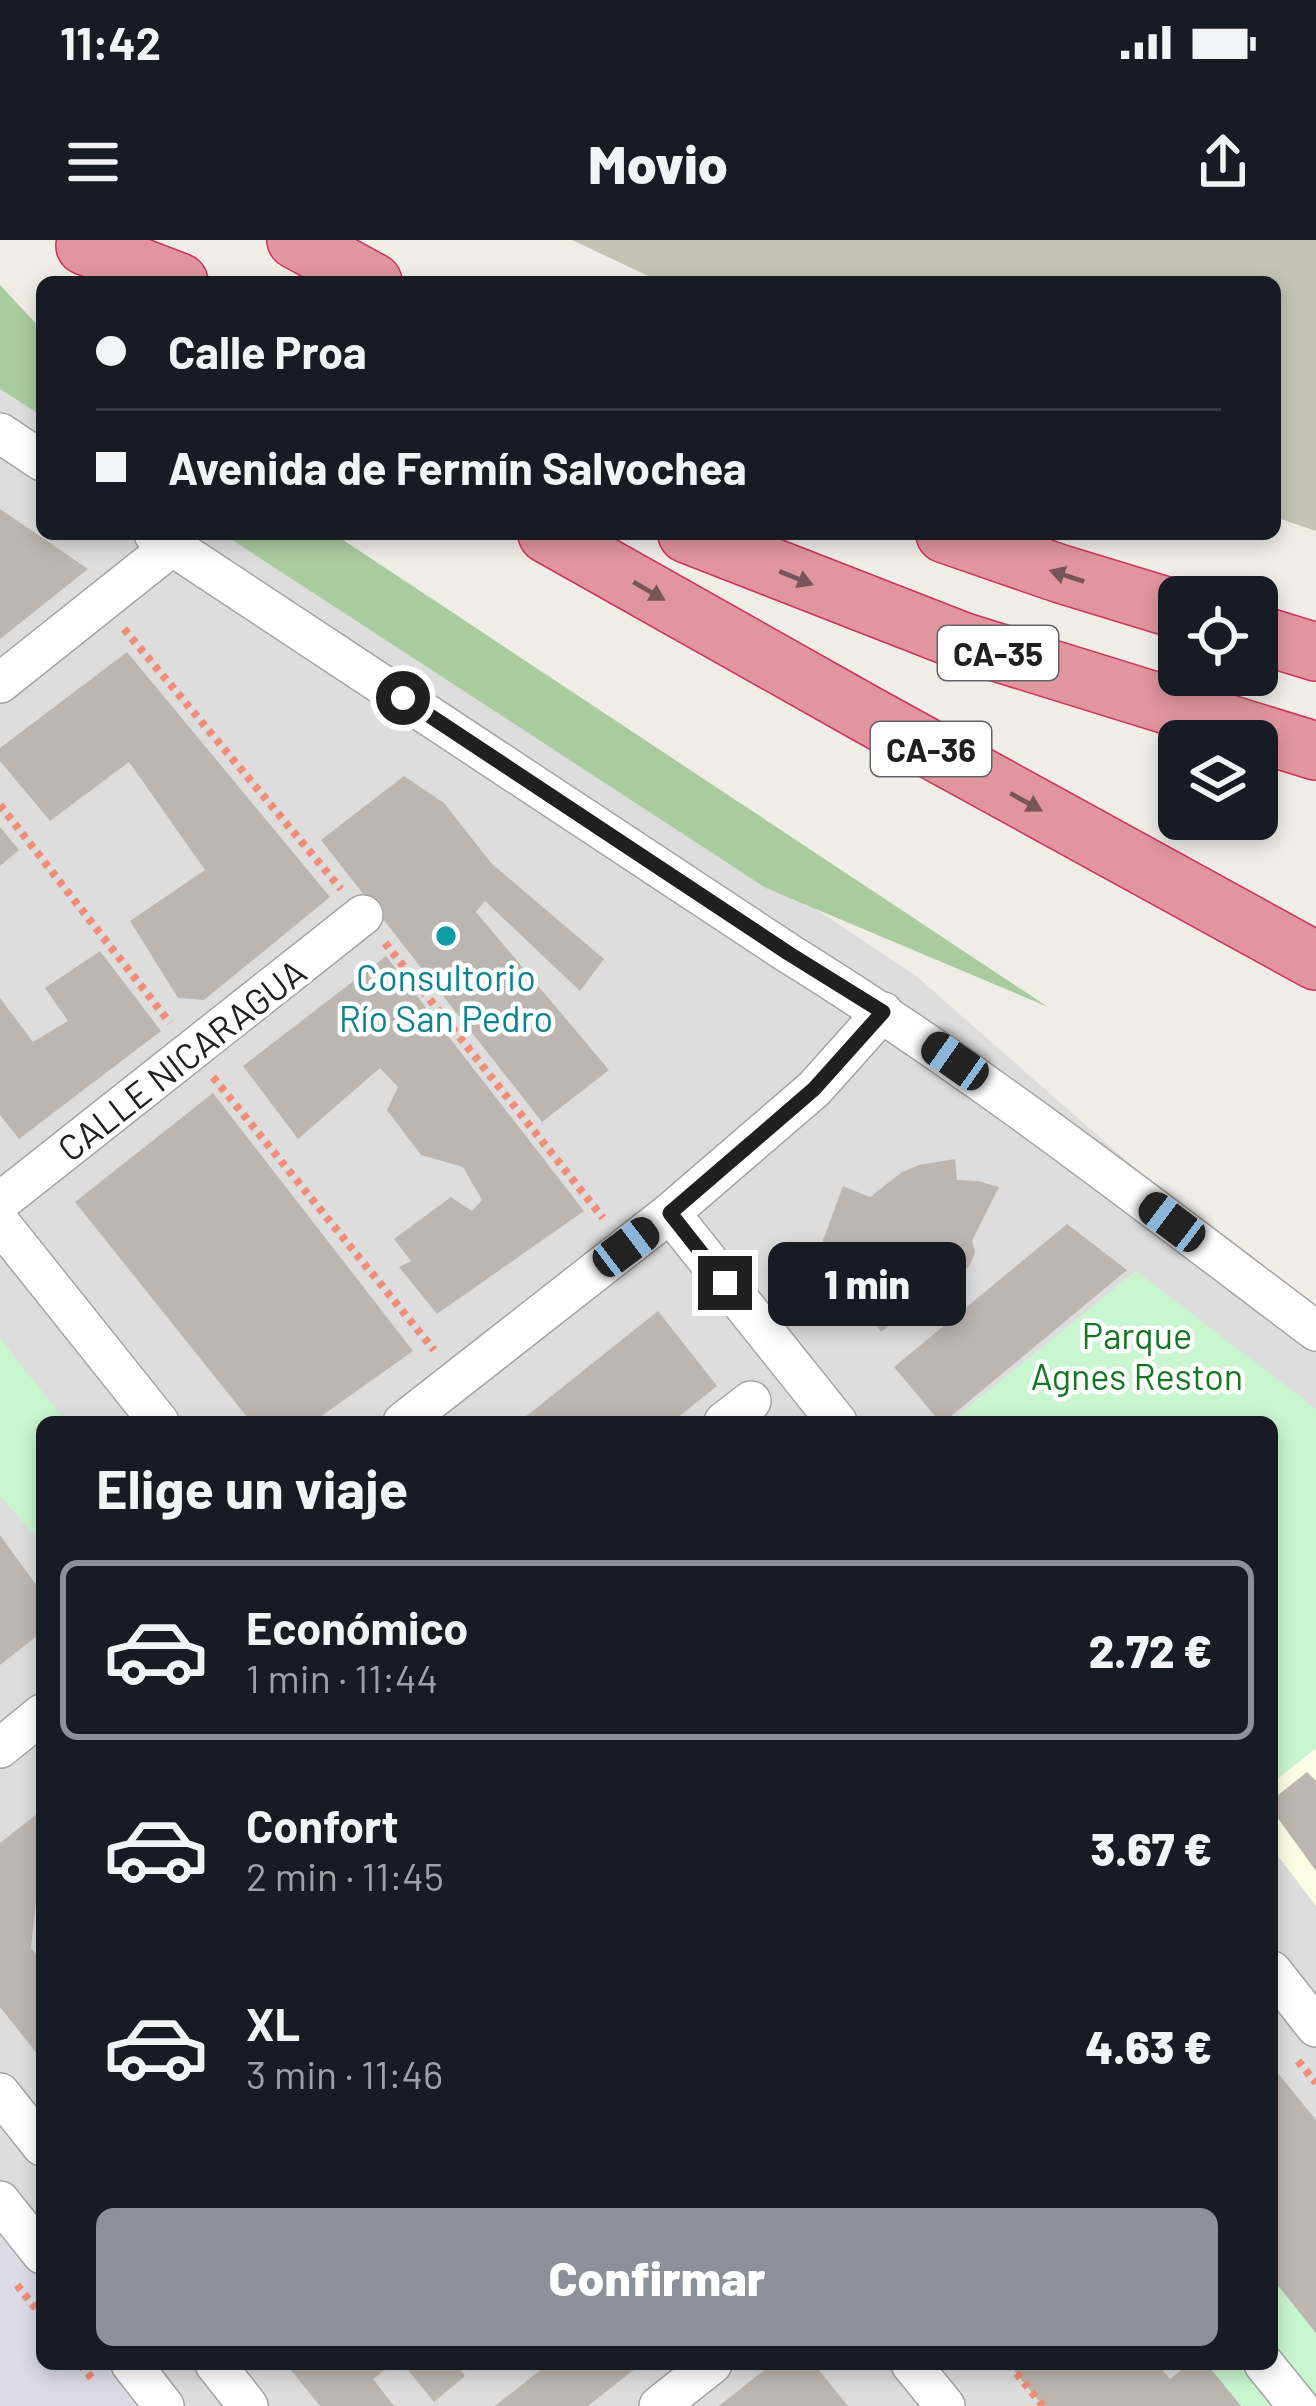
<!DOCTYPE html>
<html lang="es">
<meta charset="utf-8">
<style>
:root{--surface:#171b24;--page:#242831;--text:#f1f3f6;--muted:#9ea1a6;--line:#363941;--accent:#8c9099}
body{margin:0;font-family:Barlow,sans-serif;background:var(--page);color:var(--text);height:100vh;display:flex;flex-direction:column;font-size:45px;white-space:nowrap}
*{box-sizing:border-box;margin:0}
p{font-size:39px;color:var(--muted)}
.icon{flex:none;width:66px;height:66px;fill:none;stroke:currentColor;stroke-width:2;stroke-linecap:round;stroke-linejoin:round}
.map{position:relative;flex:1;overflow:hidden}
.panel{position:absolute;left:36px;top:1176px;width:1242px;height:954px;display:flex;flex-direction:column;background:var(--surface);border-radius:18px;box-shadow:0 6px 18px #0003}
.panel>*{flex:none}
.top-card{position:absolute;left:36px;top:36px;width:1245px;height:264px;border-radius:18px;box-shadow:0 6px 18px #0003;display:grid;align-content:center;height:264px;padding:0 60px;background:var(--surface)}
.controls{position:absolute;left:1158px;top:336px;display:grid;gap:24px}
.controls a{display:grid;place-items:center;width:120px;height:120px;border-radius:18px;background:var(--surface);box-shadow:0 6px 18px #0003;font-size:60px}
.end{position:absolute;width:54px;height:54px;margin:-27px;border:15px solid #202020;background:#fff;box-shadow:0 0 0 6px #fff}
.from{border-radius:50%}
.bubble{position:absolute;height:84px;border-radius:18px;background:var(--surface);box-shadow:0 6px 18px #0003;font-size:39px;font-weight:800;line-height:84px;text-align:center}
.car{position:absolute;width:36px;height:72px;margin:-36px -18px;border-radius:15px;box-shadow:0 0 9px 3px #0007;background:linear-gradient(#222 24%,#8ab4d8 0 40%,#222 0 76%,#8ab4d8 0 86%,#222 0)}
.top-card b{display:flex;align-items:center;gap:42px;height:114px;font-size:45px}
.top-card b+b{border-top:3px solid var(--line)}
.top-card i{width:30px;height:30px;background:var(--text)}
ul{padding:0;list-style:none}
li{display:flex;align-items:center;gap:36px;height:180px;margin:0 24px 18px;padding:0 36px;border:6px solid transparent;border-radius:18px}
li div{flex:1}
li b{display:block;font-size:45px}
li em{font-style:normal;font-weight:800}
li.on{border-color:var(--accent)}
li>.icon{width:108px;height:108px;stroke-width:1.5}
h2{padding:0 60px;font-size:54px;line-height:144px}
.action{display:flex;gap:24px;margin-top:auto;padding:24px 60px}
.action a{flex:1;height:138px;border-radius:18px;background:var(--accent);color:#fff;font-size:48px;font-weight:800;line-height:138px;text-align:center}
.status{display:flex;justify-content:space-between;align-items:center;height:84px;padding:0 60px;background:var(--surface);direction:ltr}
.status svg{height:33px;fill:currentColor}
header{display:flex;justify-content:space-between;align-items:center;height:156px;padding:0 60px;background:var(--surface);font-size:54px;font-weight:800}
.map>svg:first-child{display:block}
.residential{fill:#dedddd;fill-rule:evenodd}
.education{fill:#fbfde3}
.construction{fill:#c3c4b3}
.forest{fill:#a9cc9f}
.park{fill:#c8f6cf}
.plaza{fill:#dcdbe5}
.building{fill:#bdb6b0}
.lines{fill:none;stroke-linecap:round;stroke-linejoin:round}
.minor-casing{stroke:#a4a4a4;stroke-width:42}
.highway-casing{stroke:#cf335d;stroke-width:60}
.path{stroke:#f08d78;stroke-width:8;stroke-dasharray:6 6;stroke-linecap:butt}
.minor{stroke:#fff;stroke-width:39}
.highway{stroke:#e1959e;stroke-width:57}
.oneway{fill:#775559}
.route{stroke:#202020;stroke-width:15}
.culture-dot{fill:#0f9aa8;stroke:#fff;stroke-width:4.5}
.labels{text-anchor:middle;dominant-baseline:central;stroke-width:9;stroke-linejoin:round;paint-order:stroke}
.shield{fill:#fff;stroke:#636363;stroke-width:3}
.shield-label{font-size:33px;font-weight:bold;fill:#202020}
.culture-label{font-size:36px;fill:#0d838f;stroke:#fff}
.street-label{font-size:36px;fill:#202020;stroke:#fff}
.park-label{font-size:36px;fill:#147823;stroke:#fff}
</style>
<div class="status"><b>11:42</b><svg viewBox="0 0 49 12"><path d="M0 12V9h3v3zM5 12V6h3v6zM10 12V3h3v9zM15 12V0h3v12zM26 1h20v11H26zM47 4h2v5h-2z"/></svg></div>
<header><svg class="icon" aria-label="menu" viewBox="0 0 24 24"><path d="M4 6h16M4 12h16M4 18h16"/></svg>Movio<svg class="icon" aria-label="share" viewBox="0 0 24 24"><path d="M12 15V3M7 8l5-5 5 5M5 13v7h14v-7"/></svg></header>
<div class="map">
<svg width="1316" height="2166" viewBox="0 0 1316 2166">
<rect width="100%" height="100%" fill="#f0ede7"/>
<path class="residential" d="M0,127L42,155V294H251L915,735L1316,1087V2166H0ZM42,1182H1272V2124H42Z"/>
<path class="education" d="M1316,1508V1666L1272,1608V1543Z"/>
<path class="construction" d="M572,0H1316V291L1275,277V42H661Z"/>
<g class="forest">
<path d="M0,45L42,90V176L0,149Z"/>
<path d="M223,294H334L1048,767L766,648Z"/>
</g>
<g class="park">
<path d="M1136,1031L1316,1169V1508L1272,1543V1182H950Z"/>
<path d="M0,1098L66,1182H42V1304L0,1256Z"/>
<path d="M1272,2038L1316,2093V2166H1241L1207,2124H1272Z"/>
</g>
<path class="plaza" d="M0,1989L42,2041V2124H108L141,2166H0Z"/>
<g class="building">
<path d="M0,269L88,329L0,399Z"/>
<path d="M127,412L330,657L204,760L178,758L130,681L205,630L129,522L50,581L0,521V508Z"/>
<path d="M404,536L444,563L492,624L604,719L580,751L485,661L476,672L609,830L542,882L321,600Z"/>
<path d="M0,587L19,610L0,626Z"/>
<path d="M100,711L161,791L19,899L0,875V758L33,802L68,781L45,748Z"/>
<path d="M386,716L584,971L437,1074L399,1027L411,1021L394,999L451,957L472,971L482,960L463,927L421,915L387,870L398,847L380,828L298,899L243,826Z"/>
<path d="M213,853L413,1111L313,1182H251L75,962Z"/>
<path d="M955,919L957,940L978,941L999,947L972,1001L975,1012L970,1025L960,1036L946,1041L881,1092L858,1056L849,1013L822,1003L843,946L870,957L902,932L919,925Z"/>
<path d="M1067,984L1127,1030L944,1182H940L894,1127Z"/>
<path d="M658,1071L717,1146L672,1182H519Z"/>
<path d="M0,1295L42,1353V1392L0,1425Z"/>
<path d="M1307,1532L1316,1541V1631L1272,1570V1560Z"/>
<path d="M42,1570V1649L37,1652L31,1708L42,1721V1820L0,1767V1603Z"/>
<path d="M1272,1826L1316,1880V2093L1272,2038Z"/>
<path d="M286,2124H392L373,2139L394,2166H320Z"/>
<path d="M403,2124H456L465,2136L434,2162Z"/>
<path d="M548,2124H641L588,2166H495Z"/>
<path d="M772,2124H814L848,2166H719Z"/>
<path d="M1009,2124H1157L1170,2139L1189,2124H1207L1241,2166H1043Z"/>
</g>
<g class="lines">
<defs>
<g id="minor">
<path d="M0,193L42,221"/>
<path d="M154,294L788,713C974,828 1142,960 1316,1091"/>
<path d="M0,443L172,306"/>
<path d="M0,962L363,675"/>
<path d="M670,973L837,1182"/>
<path d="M0,983L159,1182"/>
<path d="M403,1182L670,973L814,849L883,772"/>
<path d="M724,1182L751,1161"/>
<path d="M0,1508L42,1474"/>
<path d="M1272,1731L1316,1787"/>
<path d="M0,1853L42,1906"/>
<path d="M0,1961L42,2014"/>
<path d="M131,2124L164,2166"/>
<path d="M215,2124L248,2166"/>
<path d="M911,2124L945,2166"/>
<path d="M1264,2124L1298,2166"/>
<path d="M659,2166L712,2124"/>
</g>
<g id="highway">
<path d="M296,0L373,42"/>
<path d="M85,6L179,42"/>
<path d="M547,294L870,476L1316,721"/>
<path d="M687,294L964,402L1316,511"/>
<path d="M945,294L1061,334L1179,370"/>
<path d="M1257,394L1316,412"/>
</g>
</defs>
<use href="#minor" class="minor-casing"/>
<use href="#highway" class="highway-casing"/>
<g class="path">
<path d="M124,389L341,649"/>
<path d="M0,565L170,783"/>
<path d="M385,703L603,978"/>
<path d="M213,837L434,1110"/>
<path d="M1298,1821L1316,1843"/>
<path d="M17,2045L42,2076"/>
<path d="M80,2124L94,2141"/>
<path d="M1009,2124L1043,2166"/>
</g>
<use href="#minor" class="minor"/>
<use href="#highway" class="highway"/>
</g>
<defs><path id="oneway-solid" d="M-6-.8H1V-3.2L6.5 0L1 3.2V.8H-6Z" transform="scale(3)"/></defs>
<g class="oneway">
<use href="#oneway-solid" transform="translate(1067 336) rotate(-162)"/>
<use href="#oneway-solid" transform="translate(796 338) rotate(22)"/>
<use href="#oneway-solid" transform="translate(649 351) rotate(30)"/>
<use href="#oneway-solid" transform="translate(1026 562) rotate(29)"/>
</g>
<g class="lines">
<path class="route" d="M403,458L788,713L883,772L814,849L670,973L725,1043"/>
</g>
<circle class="culture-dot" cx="446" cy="696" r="12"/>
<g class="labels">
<g class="shield">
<rect x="938" y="386" width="120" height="54" rx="9"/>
<rect x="871" y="482" width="120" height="54" rx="9"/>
</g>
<g class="shield-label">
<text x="998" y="413">CA-35</text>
<text x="931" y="509">CA-36</text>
</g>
<g class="culture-label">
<text x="446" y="736">Consultorio<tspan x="446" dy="41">Río San Pedro</tspan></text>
</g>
<g class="street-label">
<text transform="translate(181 819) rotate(-38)">CALLE NICARAGUA</text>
</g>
<g class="park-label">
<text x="1137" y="1094">Parque<tspan x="1137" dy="41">Agnes Reston</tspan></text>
</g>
</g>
</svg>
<div class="controls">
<a><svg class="icon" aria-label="locate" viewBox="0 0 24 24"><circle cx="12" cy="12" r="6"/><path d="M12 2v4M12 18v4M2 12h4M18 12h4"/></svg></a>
<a><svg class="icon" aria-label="layers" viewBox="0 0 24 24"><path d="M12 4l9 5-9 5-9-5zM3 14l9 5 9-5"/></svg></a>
</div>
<i class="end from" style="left:403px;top:458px"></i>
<i class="end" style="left:725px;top:1043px"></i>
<div class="bubble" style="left:768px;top:1002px;width:198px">1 min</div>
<i class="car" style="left:955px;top:821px;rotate:305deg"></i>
<i class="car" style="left:1172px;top:982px;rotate:307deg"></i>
<i class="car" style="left:626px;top:1007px;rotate:53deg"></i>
<div class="top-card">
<b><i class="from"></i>Calle Proa</b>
<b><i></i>Avenida de Fermín Salvochea</b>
</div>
<section class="panel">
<h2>Elige un viaje</h2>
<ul>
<li class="on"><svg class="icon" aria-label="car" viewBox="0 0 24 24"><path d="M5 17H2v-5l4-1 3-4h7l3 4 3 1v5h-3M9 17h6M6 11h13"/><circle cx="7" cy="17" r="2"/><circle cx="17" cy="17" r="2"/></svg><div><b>Económico</b><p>1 min · 11:44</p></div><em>2.72 €</em></li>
<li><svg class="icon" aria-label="car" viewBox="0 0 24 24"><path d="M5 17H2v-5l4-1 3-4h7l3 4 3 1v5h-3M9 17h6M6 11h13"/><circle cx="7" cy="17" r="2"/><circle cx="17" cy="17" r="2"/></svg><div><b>Confort</b><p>2 min · 11:45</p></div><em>3.67 €</em></li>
<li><svg class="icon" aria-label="car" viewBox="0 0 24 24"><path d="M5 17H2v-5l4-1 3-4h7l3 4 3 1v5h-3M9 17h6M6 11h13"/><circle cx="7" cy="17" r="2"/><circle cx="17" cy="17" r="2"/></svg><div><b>XL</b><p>3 min · 11:46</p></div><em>4.63 €</em></li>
</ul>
<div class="action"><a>Confirmar</a></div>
</section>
</div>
